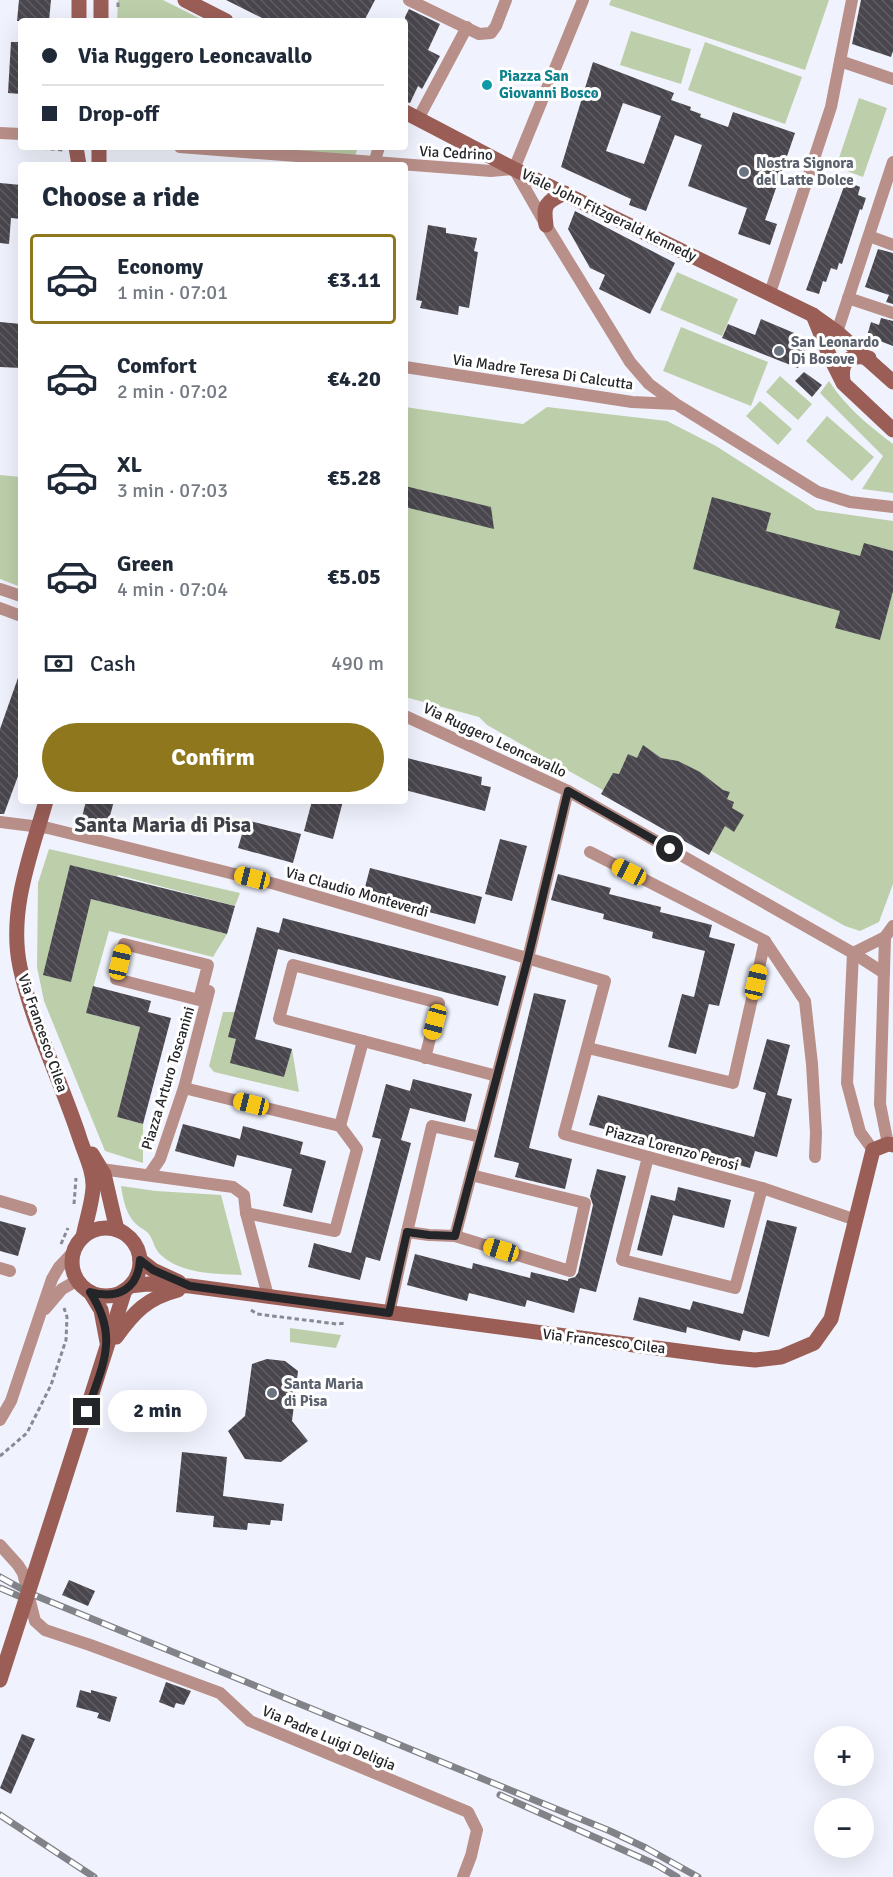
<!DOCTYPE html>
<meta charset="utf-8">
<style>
:root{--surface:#fff;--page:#f2f2f3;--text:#1f2937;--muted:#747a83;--line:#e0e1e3;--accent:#8e771c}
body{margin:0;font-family:Signika,sans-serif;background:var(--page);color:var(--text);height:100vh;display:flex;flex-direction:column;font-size:22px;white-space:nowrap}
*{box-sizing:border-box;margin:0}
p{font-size:20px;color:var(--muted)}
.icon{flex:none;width:33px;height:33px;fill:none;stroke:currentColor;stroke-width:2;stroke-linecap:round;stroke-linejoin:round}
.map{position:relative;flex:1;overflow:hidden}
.sheet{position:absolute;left:18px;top:162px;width:390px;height:642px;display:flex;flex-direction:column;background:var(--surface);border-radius:6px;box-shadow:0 6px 24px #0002}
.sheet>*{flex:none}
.banner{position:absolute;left:18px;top:18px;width:390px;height:132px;border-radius:6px;box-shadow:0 6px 24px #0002;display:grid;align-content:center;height:132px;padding:0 24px;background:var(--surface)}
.fabs{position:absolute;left:814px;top:1726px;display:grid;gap:12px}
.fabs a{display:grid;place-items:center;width:60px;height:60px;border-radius:50%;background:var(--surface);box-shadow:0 6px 24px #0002;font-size:30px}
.end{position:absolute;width:27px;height:27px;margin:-14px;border:8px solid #242528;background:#fff;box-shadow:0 0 0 3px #fff}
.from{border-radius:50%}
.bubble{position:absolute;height:42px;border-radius:21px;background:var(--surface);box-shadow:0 6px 24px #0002;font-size:20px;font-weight:700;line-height:42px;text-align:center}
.car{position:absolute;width:18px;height:36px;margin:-18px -9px;border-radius:8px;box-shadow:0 0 4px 2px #0007;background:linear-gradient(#f5c518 24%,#345 0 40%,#f5c518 0 76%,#345 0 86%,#f5c518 0)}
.banner b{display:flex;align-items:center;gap:21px;height:57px;font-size:22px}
.banner b+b{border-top:2px solid var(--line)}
.banner i{width:15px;height:15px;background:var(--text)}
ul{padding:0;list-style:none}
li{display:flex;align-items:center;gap:18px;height:90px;margin:0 12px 9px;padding:0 12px;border:3px solid transparent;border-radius:6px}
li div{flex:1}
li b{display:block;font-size:22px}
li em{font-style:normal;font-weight:700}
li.active{border-color:var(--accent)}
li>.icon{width:54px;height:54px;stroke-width:1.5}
h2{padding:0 24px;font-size:27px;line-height:72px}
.pay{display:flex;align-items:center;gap:15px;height:66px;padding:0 24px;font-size:22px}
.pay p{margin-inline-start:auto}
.button{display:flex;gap:12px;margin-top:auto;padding:12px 24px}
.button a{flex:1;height:69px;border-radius:36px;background:var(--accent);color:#fff;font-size:24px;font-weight:700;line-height:69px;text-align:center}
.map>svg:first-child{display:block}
.park{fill:#bdcfaa}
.building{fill:url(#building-back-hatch);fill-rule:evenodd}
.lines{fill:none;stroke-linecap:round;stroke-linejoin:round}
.path{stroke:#888a91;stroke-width:3;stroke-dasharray:4.5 3;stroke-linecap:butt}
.street{stroke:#b98f89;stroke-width:12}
.secondary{stroke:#9a5e57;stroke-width:15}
.rail-casing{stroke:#818389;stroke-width:7}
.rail{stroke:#fff;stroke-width:4.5;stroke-dasharray:14;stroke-linecap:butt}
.secondary-bridge{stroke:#9a5e57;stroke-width:15}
.route{stroke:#242528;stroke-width:8}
.culture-dot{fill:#0f9aa8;stroke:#fff;stroke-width:2}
.worship-dot{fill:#6b7280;stroke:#fff;stroke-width:2}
.labels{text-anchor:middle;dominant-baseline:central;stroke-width:6;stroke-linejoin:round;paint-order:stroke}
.culture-label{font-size:15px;font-weight:bold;fill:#0d838f;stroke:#fff;text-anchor:start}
.street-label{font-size:15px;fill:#242528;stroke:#fff}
.worship-label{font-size:15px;font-weight:bold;fill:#5b616d;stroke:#fff;text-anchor:start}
.district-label{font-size:21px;font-weight:bold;fill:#3e4148;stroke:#fff}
</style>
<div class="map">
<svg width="893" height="1877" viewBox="0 0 893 1877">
<defs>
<pattern id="building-back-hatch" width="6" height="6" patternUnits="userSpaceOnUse" patternTransform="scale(1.5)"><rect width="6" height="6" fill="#49464d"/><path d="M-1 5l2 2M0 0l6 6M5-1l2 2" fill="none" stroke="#605e64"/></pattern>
</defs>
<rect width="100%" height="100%" fill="#f0f3fd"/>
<g class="park">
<path d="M118,0H163L205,21H117Z"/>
<path d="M611,0H829L805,70L609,5Z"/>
<path d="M631,31L691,49L681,84L620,65Z"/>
<path d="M705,42L802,77L785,124L688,90Z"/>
<path d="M859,98L887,108L863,177L836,167Z"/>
<path d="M253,147H358L355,156Z"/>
<path d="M677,272L738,299L722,336L660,310Z"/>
<path d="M681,327L768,362L751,406L663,371Z"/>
<path d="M780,376L812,404L798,420L766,392Z"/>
<path d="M829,381C847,408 867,424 893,444V493L862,489L883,456L820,393Z"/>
<path d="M760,401L792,429L778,445L746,416Z"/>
<path d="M405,407L523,424L547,407L667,421L716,446L816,510L893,521V884L879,922L860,931L845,926L487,725L479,717L405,697Z"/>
<path d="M827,416L874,457L852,481L806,441Z"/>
<path d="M0,475L21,477V587L0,579Z"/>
<path d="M49,849L240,893L235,906L118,875L110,904L227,934L213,957L109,931L86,1013L140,1027L117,1117L143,1124V1163L105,1151L44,1001L37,967L38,883Z"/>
<path d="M223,1012H235L229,1037L236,1039L284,1077L292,1049L299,1092L214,1072L209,1066Z"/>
<path d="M121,1186L156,1191L221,1195L242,1275C217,1274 182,1274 162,1256C154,1250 154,1240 148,1233C144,1229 140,1228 136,1224C126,1215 123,1199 121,1186Z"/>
<path d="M290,1328L341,1335L336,1348L290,1342Z"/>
</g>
<g class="building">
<path d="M19,0H51L49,21H17Z"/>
<path d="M226,0H375L364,21H268Z"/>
<path d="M861,0H893V51L891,57L852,44Z"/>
<path d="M409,9L440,24L428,50L440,56L422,89L418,86L410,103L405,102V17Z"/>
<path d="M11,42H21V94L8,93Z"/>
<path d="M593,62L674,93L671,100L691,107L690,110L701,114L700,117L728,127L733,112L795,133L765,220L777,224L770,245L738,234L747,208L688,186L702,145L675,135L646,211L629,205L631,199L561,167ZM623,103L661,116L644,164L606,151Z"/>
<path d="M846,181L860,187L858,195L866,198L862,210L860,209L842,264L839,263L837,270L831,268L826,282L823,281L819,294L806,290Z"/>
<path d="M0,183L21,185V219L11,218L9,244L0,243Z"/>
<path d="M575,211L675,263L650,314L599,289L605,275L590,268L568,229Z"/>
<path d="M428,225L446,228V233L477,238L474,251L478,252L469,308L459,306L458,315L420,308L422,301L416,300Z"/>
<path d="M878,249L893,253V304L886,302L889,295L865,287Z"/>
<path d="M881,318L893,321V346L867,336L871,322L879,325Z"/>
<path d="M761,319L799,335L798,337L809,341L798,368L722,338L728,324L755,335Z"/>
<path d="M0,322L21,324V368L0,367Z"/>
<path d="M804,372L822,385L812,397L795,381Z"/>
<path d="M405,486L491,507L494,529L405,507Z"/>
<path d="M712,497L771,513L766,531L860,556L864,543L893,551V591L880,640L835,628L840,611L693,569Z"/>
<path d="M19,675L21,676V768L4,814H0V729Z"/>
<path d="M643,745L661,758L678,761L700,772L723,790L730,792L727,799L734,802L732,808L744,815L734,832L725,826L709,855L601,794L613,773L619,774L628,754L637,758Z"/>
<path d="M407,758L482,777L481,785L491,787L485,811L405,790Z"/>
<path d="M86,801H114L108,823L82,817Z"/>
<path d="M312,801H343L333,839L304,831Z"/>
<path d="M246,820L301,834L293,863L238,848Z"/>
<path d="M500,839L527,846L512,901L485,894Z"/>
<path d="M70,865L235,906L227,934L91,899L71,982L43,975Z"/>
<path d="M370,868L482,897L475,924L363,895Z"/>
<path d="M558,874L611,888L609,894L661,907L660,912L712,925L709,937L735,944L719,1006L709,1004L696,1054L668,1047L682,994L694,997L705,951L652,938L653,932L603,919L604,914L551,900Z"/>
<path d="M283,918L506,976L498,1006L278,949L255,1039L292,1049L284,1077L230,1063L236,1039L228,1037L257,927L279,933Z"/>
<path d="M93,986L151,1001L148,1012L171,1018L143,1124L117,1117L140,1027L86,1013Z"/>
<path d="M534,993L566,1000L529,1148L572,1159L565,1189L515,1177L519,1163L494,1157Z"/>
<path d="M767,1039L790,1045L777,1095L792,1099L777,1157L755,1151L750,1168L589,1125L598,1095L754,1137L766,1093L753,1089Z"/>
<path d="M413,1079L472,1094L465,1122L410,1108L401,1140L411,1143L380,1261L366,1257L360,1280L308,1267L314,1243L351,1253L381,1139L372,1137L386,1084L410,1091Z"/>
<path d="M183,1124L240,1139L243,1126L303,1142L300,1154L326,1161L312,1213L283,1206L292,1169L237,1155L234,1167L175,1151Z"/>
<path d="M597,1169L626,1176L596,1292L580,1288L574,1313L527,1300L525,1307L469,1293L467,1301L407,1285L415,1254L472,1269L473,1263L530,1278L531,1272L568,1281V1279L575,1277L578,1273L593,1205L590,1196Z"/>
<path d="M678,1187L731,1200L724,1228L673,1215L662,1256L637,1250L651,1195L675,1201Z"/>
<path d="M767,1220L797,1227L769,1337L743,1330L740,1341L687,1327L686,1333L633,1320L639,1297L690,1310L693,1301L743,1314Z"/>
<path d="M0,1221L26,1228L18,1256L0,1251Z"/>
<path d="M267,1359L285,1361L298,1371L292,1421L308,1441L281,1462L245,1459L228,1431L245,1416L252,1364Z"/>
<path d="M182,1452L227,1457L223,1496L284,1504L282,1521L271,1520L270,1525L248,1523L247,1530L213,1527L214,1516L176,1512Z"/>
<path d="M69,1580L95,1591L88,1606L62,1595Z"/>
<path d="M166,1682L191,1691L184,1705L176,1703L174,1708L159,1702Z"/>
<path d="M80,1690L91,1693V1690L117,1697L110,1722L97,1718L99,1713L76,1707Z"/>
<path d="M22,1734L35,1739L11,1794L0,1788Z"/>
</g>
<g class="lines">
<g class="path">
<path d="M118,7V0"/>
<path d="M28,147L63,150"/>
<path d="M74,1204L76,1178"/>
<path d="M61,1244L68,1228"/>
<path d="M251,1310L257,1314L337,1324L345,1323"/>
<path d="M0,1456L27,1433L51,1385L66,1340L67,1317L64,1308"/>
</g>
<g class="street">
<path d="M409,0L479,34L491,33L496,26L506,0"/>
<path d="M840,61L893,79"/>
<path d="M418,119L467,27"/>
<path d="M0,133L21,134"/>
<path d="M180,147L491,171L514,169"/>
<path d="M375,160L379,147"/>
<path d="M514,169L546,225L630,362L649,384L676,404L818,492L850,502L893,507"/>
<path d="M514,169L583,0"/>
<path d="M869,236L893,245"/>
<path d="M770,293L831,107L852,0"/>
<path d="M848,298L893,313"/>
<path d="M837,332L893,162"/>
<path d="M405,367L632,402L675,404"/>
<path d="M0,589L21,596"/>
<path d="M0,608L21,616"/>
<path d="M405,716L568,791L853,953L884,973"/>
<path d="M0,822L48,828L275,884L605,981L564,1134L762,1188L856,1220"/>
<path d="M590,852L765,941L805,1001L812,1064L816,1133L815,1157"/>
<path d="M124,944L208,965L199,1000L116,979Z"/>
<path d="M853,953L847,1083L860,1132L873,1150"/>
<path d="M853,953L885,937"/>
<path d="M588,1048L733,1083L765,941"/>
<path d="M425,1058L439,1003L293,965L279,1019L497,1076"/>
<path d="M184,1088L340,1126"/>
<path d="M340,1126L363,1041"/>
<path d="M888,1144L880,1104L885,937L893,926"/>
<path d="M648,1157L622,1260L735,1288L762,1188"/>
<path d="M101,1169L233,1187L244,1195L246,1213L268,1296"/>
<path d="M149,1175L160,1159L184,1088L209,991"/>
<path d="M0,1201L31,1210"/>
<path d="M246,1213L335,1231L357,1149L340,1126"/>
<path d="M407,1232L432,1126L481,1137"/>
<path d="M455,1236L570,1271L585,1203L471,1175"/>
<path d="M0,1268L10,1271"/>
<path d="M45,1309L62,1289L78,1280"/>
<path d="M389,1313L407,1232L429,1235L455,1236L528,958L568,791"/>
<path d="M0,1420L11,1401L52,1279L59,1267L74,1251"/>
<path d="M0,1545L18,1565L23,1573L35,1621L45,1630L90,1645L220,1693L250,1721L468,1812L477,1830L471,1856L463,1877"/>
</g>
<g class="secondary">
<path d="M185,0L226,21"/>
<path d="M79,21V0"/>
<path d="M101,21V0"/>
<path d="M405,112L514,169L813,315L837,332L893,382"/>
<path d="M76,147L79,165"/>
<path d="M99,147V165"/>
<path d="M546,225C543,204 546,202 565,193"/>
<path d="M813,315L830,357L843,383L893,430"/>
<path d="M843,381C840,361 849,354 869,358"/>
<path d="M46,801C31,854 8,911 20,967C32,1024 62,1083 80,1139C85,1154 94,1172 93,1188C92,1204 86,1221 83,1237"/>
<path d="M92,1154L104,1174L117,1230"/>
<circle cx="106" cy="1262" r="34"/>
<path d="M140,1260L153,1270L179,1282"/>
<path d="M130,1286L147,1284L190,1286L724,1357L755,1360L781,1357L814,1343L831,1319L873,1150L888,1144L893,1145"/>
<path d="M90,1292L101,1310L107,1342"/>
<path d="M116,1337C134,1312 147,1298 178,1290"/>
<path d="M59,1497L125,1290"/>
</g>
<defs>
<g id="rail">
<path d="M0,1577L29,1593L610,1831L646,1848L698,1877"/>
<path d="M0,1588L21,1597"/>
<path d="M500,1795L657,1865L677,1877"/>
<path d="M0,1815L94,1877"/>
</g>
</defs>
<use href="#rail" class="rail-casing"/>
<use href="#rail" class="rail"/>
<path class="secondary-bridge" d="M0,1680L59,1497"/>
</g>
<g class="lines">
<path class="route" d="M87,1412C102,1365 120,1338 90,1292C118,1300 138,1289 140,1260L153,1270L190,1286L389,1313L407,1232L429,1235L455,1236L528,958L568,791L670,849"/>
</g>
<circle class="culture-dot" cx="487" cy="85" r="6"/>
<g class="worship-dot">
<circle cx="744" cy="172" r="6"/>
<circle cx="779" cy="351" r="6"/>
<circle cx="272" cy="1393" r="6"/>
</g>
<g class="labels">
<g class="culture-label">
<text x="499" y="76">Piazza San<tspan x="499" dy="17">Giovanni Bosco</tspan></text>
</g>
<g class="street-label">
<text transform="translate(456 153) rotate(3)">Via Cedrino</text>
<text transform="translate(609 215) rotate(26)">Viale John Fitzgerald Kennedy</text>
<text transform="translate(543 372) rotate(8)">Via Madre Teresa Di Calcutta</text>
<text transform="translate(495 740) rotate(25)">Via Ruggero Leoncavallo</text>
<text transform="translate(357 892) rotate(16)">Via Claudio Monteverdi</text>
<text transform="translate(43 1033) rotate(71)">Via Francesco Cilea</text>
<text transform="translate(168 1078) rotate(-73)">Piazza Arturo Toscanini</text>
<text transform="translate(672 1148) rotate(15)">Piazza Lorenzo Perosi</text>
<text transform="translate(604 1341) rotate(7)">Via Francesco Cilea</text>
<text transform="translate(329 1738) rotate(23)">Via Padre Luigi Deligia</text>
</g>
<g class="worship-label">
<text x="756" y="163">Nostra Signora<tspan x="756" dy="17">del Latte Dolce</tspan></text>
<text x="791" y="342">San Leonardo<tspan x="791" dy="17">Di Bosove</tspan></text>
<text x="284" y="1384">Santa Maria<tspan x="284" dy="17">di Pisa</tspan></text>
</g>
<g class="district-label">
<text x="163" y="825">Santa Maria di Pisa</text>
</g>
</g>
</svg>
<div class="fabs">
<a>+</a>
<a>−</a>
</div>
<i class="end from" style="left:670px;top:849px"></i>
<i class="end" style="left:87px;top:1412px"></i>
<div class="bubble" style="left:108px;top:1390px;width:99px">2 min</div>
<i class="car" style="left:629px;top:872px;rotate:297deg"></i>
<i class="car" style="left:252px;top:878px;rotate:284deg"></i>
<i class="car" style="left:120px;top:962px;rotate:13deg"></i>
<i class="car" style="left:756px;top:982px;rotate:13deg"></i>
<i class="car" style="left:435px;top:1022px;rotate:195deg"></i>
<i class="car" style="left:251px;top:1104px;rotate:284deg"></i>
<i class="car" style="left:501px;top:1250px;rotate:287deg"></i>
<div class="banner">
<b><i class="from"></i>Via Ruggero Leoncavallo</b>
<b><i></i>Drop-off</b>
</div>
<section class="sheet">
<h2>Choose a ride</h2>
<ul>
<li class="active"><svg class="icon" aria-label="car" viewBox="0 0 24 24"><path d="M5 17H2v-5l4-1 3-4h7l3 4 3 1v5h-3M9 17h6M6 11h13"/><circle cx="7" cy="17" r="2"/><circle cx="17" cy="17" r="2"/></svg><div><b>Economy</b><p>1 min · 07:01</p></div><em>€3.11</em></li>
<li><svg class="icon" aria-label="car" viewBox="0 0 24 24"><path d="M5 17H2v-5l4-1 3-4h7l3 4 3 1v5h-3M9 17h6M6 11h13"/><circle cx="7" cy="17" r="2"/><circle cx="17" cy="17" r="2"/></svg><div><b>Comfort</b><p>2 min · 07:02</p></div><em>€4.20</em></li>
<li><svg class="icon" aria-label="car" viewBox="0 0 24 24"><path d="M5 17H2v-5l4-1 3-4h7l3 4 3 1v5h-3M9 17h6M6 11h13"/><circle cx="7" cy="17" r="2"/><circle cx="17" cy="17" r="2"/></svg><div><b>XL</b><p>3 min · 07:03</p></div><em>€5.28</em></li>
<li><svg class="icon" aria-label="car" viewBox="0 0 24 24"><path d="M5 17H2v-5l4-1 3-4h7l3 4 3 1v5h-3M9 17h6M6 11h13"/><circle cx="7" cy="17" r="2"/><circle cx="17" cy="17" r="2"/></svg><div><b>Green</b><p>4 min · 07:04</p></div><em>€5.05</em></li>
</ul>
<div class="pay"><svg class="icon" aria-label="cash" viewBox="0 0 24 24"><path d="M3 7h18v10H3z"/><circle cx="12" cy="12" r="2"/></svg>Cash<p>490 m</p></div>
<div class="button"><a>Confirm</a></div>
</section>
</div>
